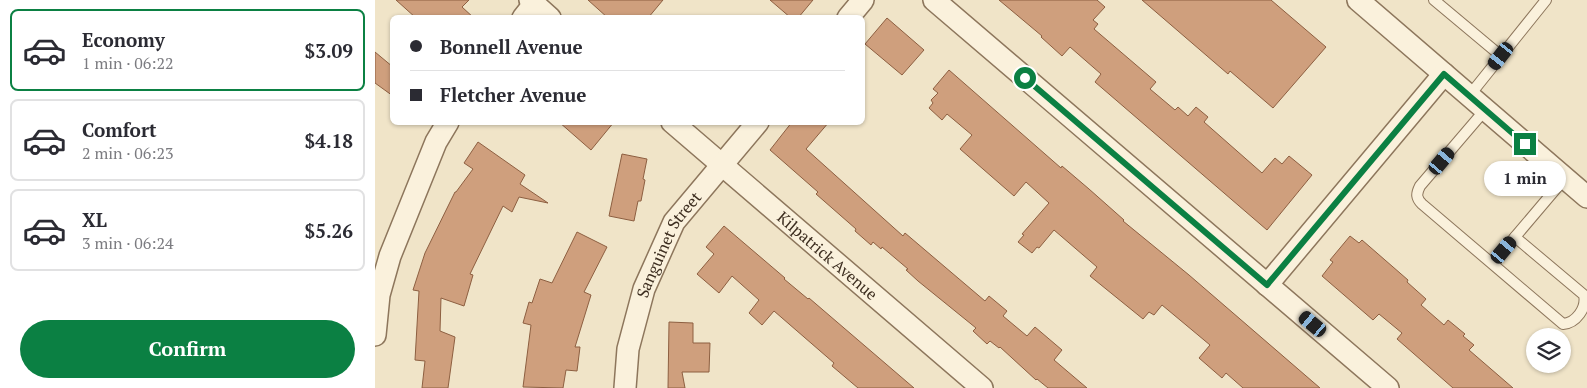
<!DOCTYPE html>
<meta charset="utf-8">
<style>
:root{--surface:#fff;--page:#f2f2f3;--text:#2b2b33;--muted:#7c7c81;--line:#e1e1e2;--accent:#0b8043}
body{margin:0;font-family:"PT Serif",serif;background:var(--page);color:var(--text);height:100vh;display:flex;flex-direction:column;font-size:19px;white-space:nowrap}
*{box-sizing:border-box;margin:0}
p{font-size:16px;color:var(--muted)}
.icon{flex:none;width:28px;height:28px;fill:none;stroke:currentColor;stroke-width:2;stroke-linecap:round;stroke-linejoin:round}
.map{position:relative;flex:1;overflow:hidden}
.panel{display:flex;flex-direction:column;background:var(--surface);width:375px}
.panel>*{flex:none}
.hud{position:absolute;left:15px;top:15px;width:475px;height:110px;border-radius:8px;box-shadow:0 1px 4px #0004;display:grid;align-content:center;height:110px;padding:0 20px;background:var(--surface)}
.controls{position:absolute;left:1151px;top:328px;display:grid;gap:10px}
.controls a{display:grid;place-items:center;width:45px;height:45px;border-radius:50%;background:var(--surface);box-shadow:0 1px 4px #0004;font-size:25px}
.end{position:absolute;width:22px;height:22px;margin:-11px;border:6px solid #0b8043;background:#fff;box-shadow:0 0 0 2px #fff}
.from{border-radius:50%}
.bubble{position:absolute;height:35px;border-radius:18px;background:var(--surface);box-shadow:0 1px 4px #0004;font-size:16px;font-weight:800;line-height:35px;text-align:center}
.car{position:absolute;width:15px;height:30px;margin:-15px -8px;border-radius:6px;box-shadow:0 0 4px 1px #0007;background:linear-gradient(#222 24%,#8ab4d8 0 40%,#222 0 76%,#8ab4d8 0 86%,#222 0)}
.hud b{display:flex;align-items:center;gap:18px;height:48px;font-size:19px}
.hud b+b{border-top:1px solid var(--line)}
.hud i{width:12px;height:12px;background:var(--text)}
ul{padding:9px 0 0;list-style:none}
li{display:flex;align-items:center;gap:15px;height:82px;margin:0 10px 8px;padding:0 10px;border:2px solid var(--line);border-radius:8px}
li div{flex:1}
li b{display:block;font-size:19px}
li em{font-style:normal;font-weight:800}
li.active{border-color:var(--accent)}
li>.icon{width:45px;height:45px;stroke-width:1.5}
.button{display:flex;gap:10px;margin-top:auto;padding:10px 20px}
.button a{flex:1;height:58px;border-radius:30px;background:var(--accent);color:#fff;font-size:20px;font-weight:800;line-height:58px;text-align:center}
main{display:flex;flex:1;min-height:0}
.map>svg:first-child{display:block}
.building{fill:#cf9f7d;stroke:#8d5f41}
.lines{fill:none;stroke-linecap:round;stroke-linejoin:round}
.service-casing{stroke:#8d765c;stroke-width:12}
.minor-casing{stroke:#8d765c;stroke-width:24}
.service{stroke:#faf1dc;stroke-width:10}
.minor{stroke:#faf1dc;stroke-width:21}
.route{stroke:#0b8043;stroke-width:6}
.labels{text-anchor:middle;dominant-baseline:central;stroke-width:4.5;stroke-linejoin:round;paint-order:stroke}
.street-label{font-size:16px;fill:#3d2e20;stroke:#f7eed8}
</style>
<main>
<section class="panel">
<ul>
<li class="active"><svg class="icon" aria-label="car" viewBox="0 0 24 24"><path d="M5 17H2v-5l4-1 3-4h7l3 4 3 1v5h-3M9 17h6M6 11h13"/><circle cx="7" cy="17" r="2"/><circle cx="17" cy="17" r="2"/></svg><div><b>Economy</b><p>1 min · 06:22</p></div><em>$3.09</em></li>
<li><svg class="icon" aria-label="car" viewBox="0 0 24 24"><path d="M5 17H2v-5l4-1 3-4h7l3 4 3 1v5h-3M9 17h6M6 11h13"/><circle cx="7" cy="17" r="2"/><circle cx="17" cy="17" r="2"/></svg><div><b>Comfort</b><p>2 min · 06:23</p></div><em>$4.18</em></li>
<li><svg class="icon" aria-label="car" viewBox="0 0 24 24"><path d="M5 17H2v-5l4-1 3-4h7l3 4 3 1v5h-3M9 17h6M6 11h13"/><circle cx="7" cy="17" r="2"/><circle cx="17" cy="17" r="2"/></svg><div><b>XL</b><p>3 min · 06:24</p></div><em>$5.26</em></li>
</ul>
<div class="button"><a>Confirm</a></div>
</section>
<div class="map">
<svg width="1212" height="388" viewBox="0 0 1212 388">
<rect width="100%" height="100%" fill="#f0e4c8"/>
<g class="building">
<path d="M21,0H94L87,7L99,18H41Z"/>
<path d="M213,0H288L273,18H233Z"/>
<path d="M395,0H438L423,18H416Z"/>
<path d="M624,0H722L730,7L718,20L723,24L719,29L781,82L775,89L800,110L803,107L813,116L821,107L833,117L829,122L887,173L900,158L907,164L914,156L937,175L892,230L720,82L726,74L695,47L687,56L666,37L667,36Z"/>
<path d="M767,0H896L951,47L898,108L855,71L853,74Z"/>
<path d="M512,18L549,50L527,75L490,44Z"/>
<path d="M0,52L18,67V96L0,83Z"/>
<path d="M574,70L686,168L687,166L714,189L749,220L748,221L814,275L945,388H868L851,373L847,378L824,358L835,345L787,305L779,315L774,312L768,319L715,276L722,267L679,230L664,248L662,247L657,253L643,242L649,235L647,234L674,203L651,182L639,196L585,149L597,135L572,114L567,120L554,108L558,103L556,100L563,93L558,89Z"/>
<path d="M184,122H239L216,150Z"/>
<path d="M417,122H454L431,149L528,236L530,233L610,301L614,296L632,311L628,316L652,336L660,327L687,350L679,360L712,388H673L662,379L661,380L625,347L624,348L615,341L612,344L598,331L601,328L543,281L531,270L533,269L507,247L506,249L498,242L496,245L480,231L481,229L441,194L443,192L395,150Z"/>
<path d="M103,142L150,175L145,184L173,203L144,197L137,212L128,206L95,274L98,275L89,306L66,298L65,331L80,337L73,388H47L50,361L40,360L44,291L38,290L50,253L80,192H81L98,169L89,163Z"/>
<path d="M247,154L272,159L268,179L270,180L266,201H263L259,221L234,216Z"/>
<path d="M349,226L410,278L409,279L433,299L434,298L539,388H483L457,366L459,363L399,311L387,325L374,313L384,300L357,276L344,293L322,274L339,254L331,247Z"/>
<path d="M202,232L232,247L209,292L216,295L200,347H205L202,371L191,370L188,388L148,387L156,325L148,323L154,302L157,303L165,279L177,283Z"/>
<path d="M975,236L984,243L987,240L1033,280L1032,282L1051,299L1046,305L1069,325L1073,320L1090,334L1088,336L1099,345L1094,350L1138,388H1078L1022,339L1027,333L1004,314L998,320L947,276L958,262L955,260Z"/>
<path d="M294,322L318,323V343H335L334,372H307L310,388H293Z"/>
</g>
<g class="lines">
<defs>
<g id="service">
<path d="M1059,0L1126,56"/>
<path d="M1094,96L1171,0"/>
<path d="M1110,110L1045,186C1041,194 1041,198 1047,204L1188,324C1201,323 1212,308 1209,295L1140,237L1118,264"/>
<path d="M1140,237L1190,178"/>
</g>
<g id="minor">
<path d="M155,0L175,18"/>
<path d="M559,0L1013,388"/>
<path d="M983,0L1212,197"/>
<path d="M148,18L159,4"/>
<path d="M473,18L488,0"/>
<path id="s1" d="M297,122L607,388"/>
<path d="M892,285L1069,74"/>
<path d="M0,335L4,295L15,256L61,142L73,122"/>
<path id="s2" d="M250,388L253,349L269,289L299,222L383,122"/>
</g>
</defs>
<use href="#service" class="service-casing"/>
<use href="#minor" class="minor-casing"/>
<use href="#service" class="service"/>
<use href="#minor" class="minor"/>
</g>
<g class="lines">
<path class="route" d="M650,78L892,285L1069,74L1150,144"/>
</g>
<g class="labels">
<g class="street-label">
<text stroke="none"><textPath href="#s2" startOffset="152">Sanguinet Street</textPath></text>
<text stroke="none"><textPath href="#s1" startOffset="205">Kilpatrick Avenue</textPath></text>
</g>
</g>
</svg>
<div class="controls">
<a><svg class="icon" aria-label="layers" viewBox="0 0 24 24"><path d="M12 4l9 5-9 5-9-5zM3 14l9 5 9-5"/></svg></a>
</div>
<i class="end from" style="left:650px;top:78px"></i>
<i class="end" style="left:1150px;top:144px"></i>
<div class="bubble" style="left:1109px;top:161px;width:82px">1 min</div>
<i class="car" style="left:1126px;top:56px;rotate:218deg"></i>
<i class="car" style="left:1067px;top:161px;rotate:40deg"></i>
<i class="car" style="left:1129px;top:250px;rotate:40deg"></i>
<i class="car" style="left:938px;top:324px;rotate:310deg"></i>
<div class="hud">
<b><i class="from"></i>Bonnell Avenue</b>
<b><i></i>Fletcher Avenue</b>
</div>
</div>
</main>
